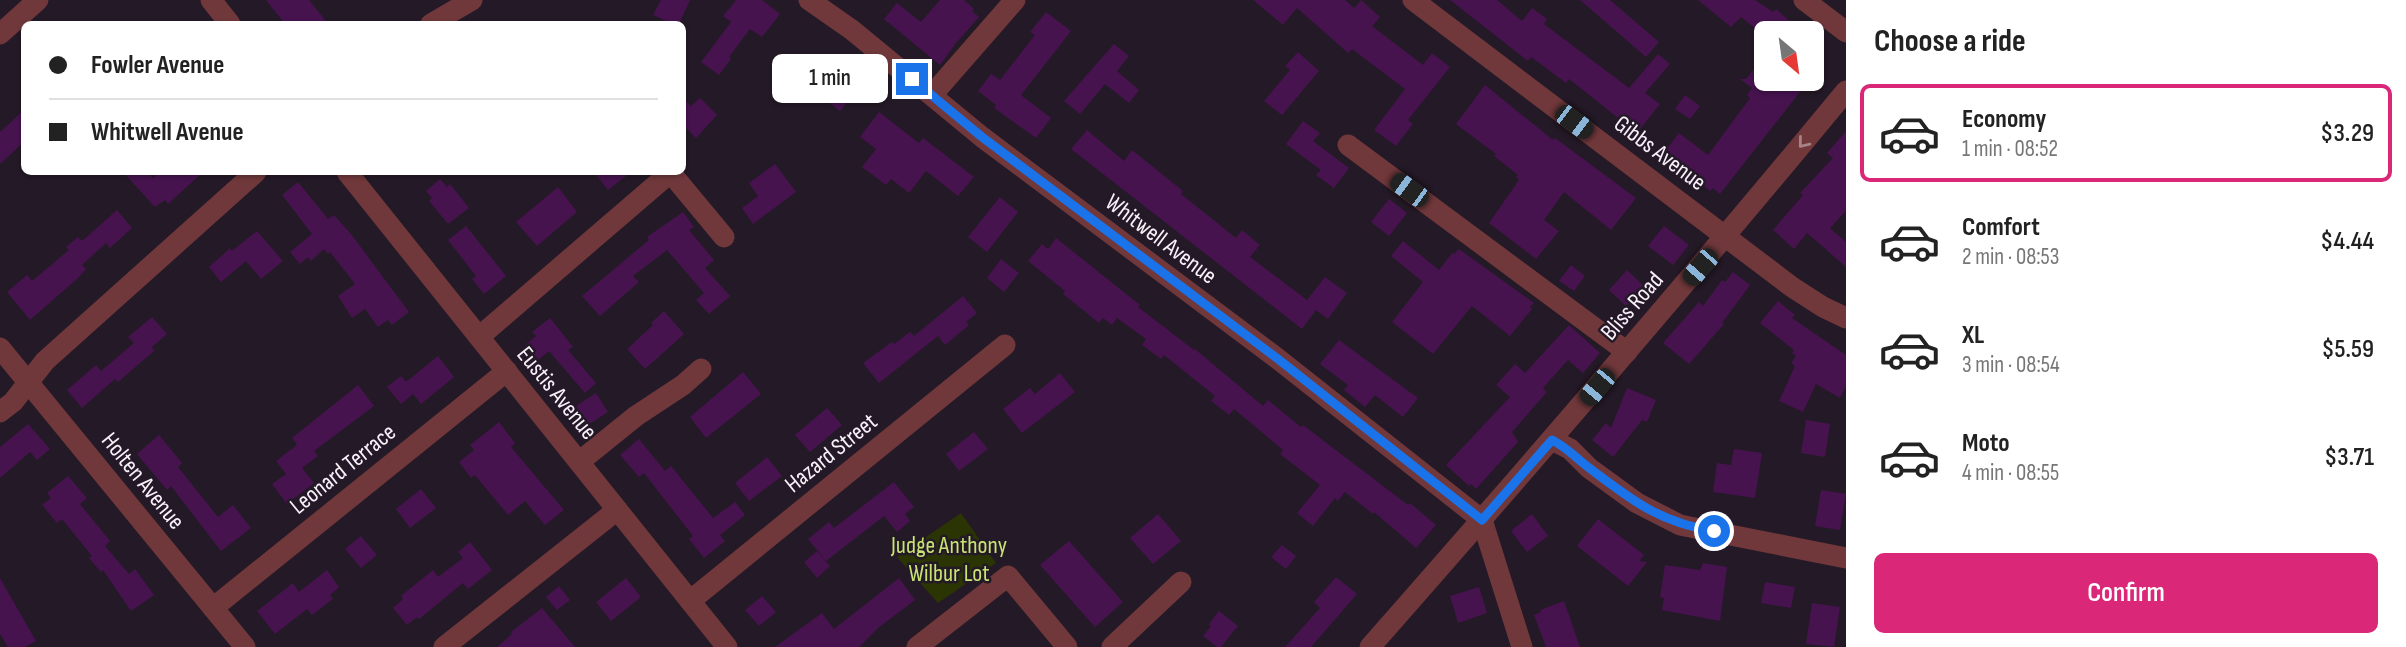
<!DOCTYPE html>
<meta charset="utf-8">
<style>
:root{--surface:#fff;--page:#f2f2f2;--text:#222;--muted:#767676;--line:#e0e0e0;--accent:#db2777}
body{margin:0;font-family:"Sofia Sans Condensed",sans-serif;background:var(--page);color:var(--text);height:100vh;display:flex;flex-direction:column;font-size:26px;white-space:nowrap}
*{box-sizing:border-box;margin:0}
p{font-size:23px;color:var(--muted)}
.icon{flex:none;width:38px;height:38px;fill:none;stroke:currentColor;stroke-width:2;stroke-linecap:round;stroke-linejoin:round}
.map{position:relative;flex:1;overflow:hidden}
.drawer{display:flex;flex-direction:column;background:var(--surface);width:560px}
.drawer>*{flex:none}
.guide{position:absolute;left:21px;top:21px;width:665px;height:154px;border-radius:10px;box-shadow:0 2px 5px #0004;display:grid;align-content:center;height:154px;padding:0 28px;background:var(--surface)}
.needle{width:46px;rotate:151deg}
.controls{position:absolute;left:1754px;top:21px;display:grid;gap:14px}
.controls a{display:grid;place-items:center;width:70px;height:70px;border-radius:10px;background:var(--surface);box-shadow:0 2px 5px #0004;font-size:35px}
.end{position:absolute;width:32px;height:32px;margin:-16px;border:9px solid #1a73e8;background:#fff;box-shadow:0 0 0 4px #fff}
.from{border-radius:50%}
.bubble{position:absolute;height:49px;border-radius:10px;background:var(--surface);box-shadow:0 2px 5px #0004;font-size:23px;font-weight:600;line-height:49px;text-align:center}
.car{position:absolute;width:21px;height:42px;margin:-21px -10px;border-radius:9px;box-shadow:0 0 5px 2px #0007;background:linear-gradient(#222 24%,#8ab4d8 0 40%,#222 0 76%,#8ab4d8 0 86%,#222 0)}
.guide b{display:flex;align-items:center;gap:24px;height:66px;font-size:26px}
.guide b+b{border-top:2px solid var(--line)}
.guide i{width:18px;height:18px;background:var(--text)}
ul{padding:0;list-style:none}
li{display:flex;align-items:center;gap:21px;height:98px;margin:0 14px 10px;padding:0 14px;border:4px solid transparent;border-radius:10px}
li div{flex:1}
li b{display:block;font-size:26px}
li em{font-style:normal;font-weight:600}
li.selected{border-color:var(--accent)}
li>.icon{width:63px;height:63px;stroke-width:1.5}
h2{padding:0 28px;font-size:32px;line-height:84px}
.primary-button{display:flex;gap:14px;margin-top:auto;padding:14px 28px}
.primary-button a{flex:1;height:80px;border-radius:10px;background:var(--accent);color:#fff;font-size:28px;font-weight:600;line-height:80px;text-align:center}
main{display:flex;flex:1;min-height:0}
.map>svg:first-child{display:block}
.green{fill:#2b3504}
.building{fill:#46134f}
.lines{fill:none;stroke-linecap:round;stroke-linejoin:round}
.minor{stroke:#70383b;stroke-width:21}
.oneway{stroke:#a78287}
.route{stroke:#1a73e8;stroke-width:9}
.labels{text-anchor:middle;dominant-baseline:central;stroke-width:5;stroke-linejoin:round;paint-order:stroke}
.street-label{font-size:24px;fill:#f9f1fa;stroke:#241926}
.park-label{font-size:24px;fill:#c9e472;stroke:#241926}
</style>
<main>
<div class="map">
<svg width="1846" height="647" viewBox="0 0 1846 647">
<rect width="100%" height="100%" fill="#241926"/>
<path class="green" d="M961,513L996,563L938,603L897,557Z"/>
<g class="building">
<path d="M266,0H309L328,24H285Z"/>
<path d="M661,0H690L679,24H673L653,15Z"/>
<path d="M736,0H762L780,14L762,37L750,29L729,57L731,59L719,75L701,62L731,22L723,16Z"/>
<path d="M940,0H964L974,9L972,11L979,17L956,43L940,65L884,19L897,3L921,22Z"/>
<path d="M1253,0H1345L1354,8L1361,0L1380,17L1372,26L1423,65L1432,53L1450,67L1408,120L1413,124L1396,146L1374,130L1405,89L1352,49L1348,53L1297,8L1283,25Z"/>
<path d="M1450,0H1497L1522,21L1532,8L1547,19L1544,24L1629,88L1658,54L1670,64L1645,93L1660,104L1637,133L1569,79L1566,83L1531,57L1528,61Z"/>
<path d="M1580,0H1610L1659,42L1646,57Z"/>
<path d="M1698,0H1755L1773,12L1776,9L1793,24L1786,33H1761L1741,17L1731,27Z"/>
<path d="M1046,12L1071,31L1021,95L1051,118L1036,138L994,108L996,105L978,91L991,74L1000,80L1035,35L1030,32Z"/>
<path d="M1114,44L1129,56L1117,71L1139,90L1129,103L1105,84L1080,114L1064,101Z"/>
<path d="M1298,52L1319,71L1282,115L1264,101L1290,70L1285,66Z"/>
<path d="M1754,69L1766,79H1810L1720,194L1713,188L1710,191L1682,167L1677,173L1659,159L1679,133L1708,155L1750,98L1747,95L1752,88L1740,79H1746Z"/>
<path d="M833,76L855,93L840,111L818,94Z"/>
<path d="M1485,85L1553,140L1555,138L1636,198L1611,230L1564,192L1544,220L1559,231L1536,259L1489,223L1519,180L1516,177L1518,175L1494,156L1496,154L1456,124Z"/>
<path d="M1685,95L1700,106L1690,119L1675,109Z"/>
<path d="M682,98L691,106L700,98L717,115L696,138L682,124Z"/>
<path d="M24,110V142L0,164V132Z"/>
<path d="M879,112L919,143L923,138L974,177L958,196L926,171L909,193L891,179L886,185L862,167L876,149L860,137Z"/>
<path d="M1303,121L1320,133L1313,141L1349,168L1334,188L1316,175L1321,170L1286,144Z"/>
<path d="M1087,130L1124,161L1132,150L1183,191L1181,194L1236,238L1242,230L1260,245L1250,257L1307,300L1325,277L1347,293L1328,319L1316,310L1302,329L1071,149Z"/>
<path d="M1846,131V211L1830,228L1846,242V267L1807,233L1794,249L1773,230L1803,195L1800,193L1833,158L1827,153Z"/>
<path d="M775,164L796,192L753,224L742,208L758,196L749,183Z"/>
<path d="M123,172H147L153,178L160,172H203L168,204L165,200L155,207Z"/>
<path d="M594,172H631L608,190Z"/>
<path d="M440,179L447,187L450,184L469,208L448,224L429,201L432,198L426,191Z"/>
<path d="M298,182L328,219L334,215L351,234L409,312L392,325L388,320L378,327L365,309L352,318L338,296L355,284L330,252L328,254L324,249L311,261L308,257L300,264L290,252L312,234L282,195Z"/>
<path d="M558,187L577,212L537,246L516,222Z"/>
<path d="M1000,197L1018,212L987,252L968,237Z"/>
<path d="M1389,199L1407,213L1389,236L1371,222Z"/>
<path d="M117,210L132,228L110,248L106,243L82,265L86,269L78,278L30,320L7,292L27,275L32,281L69,250L66,247L78,237L82,241Z"/>
<path d="M683,212L694,227L689,230L714,260L705,268L730,296L709,314L696,300L704,293L667,250L633,276L639,282L600,316L582,296L649,240L647,237Z"/>
<path d="M466,226L506,276L484,294L472,279L476,276L448,240Z"/>
<path d="M1664,226L1689,245L1673,265L1648,246Z"/>
<path d="M257,231L283,261L261,279L246,261L221,282L209,267L230,248L232,251Z"/>
<path d="M1056,238L1140,305L1138,307L1194,350L1195,349L1263,406L1268,400L1301,427L1303,425L1408,505L1410,503L1436,525L1416,548L1374,512L1373,514L1345,492L1338,501L1335,498L1313,526L1297,513L1320,485L1280,454L1283,450L1234,409L1229,415L1211,401L1215,396L1164,355L1161,359L1142,345L1146,339L1117,318L1112,325L1103,318L1099,323L1063,294L1065,291L1028,261L1042,244L1048,249Z"/>
<path d="M1403,241L1439,270L1452,253L1454,254L1459,249L1534,303L1530,307L1532,309L1510,336L1472,306L1433,354L1392,322L1423,282L1391,256Z"/>
<path d="M1001,259L1019,273L1004,292L987,278Z"/>
<path d="M1571,265L1585,276L1574,291L1559,281Z"/>
<path d="M1627,270L1644,286L1626,306L1609,290Z"/>
<path d="M1733,272L1750,285L1722,323L1724,324L1689,364L1663,343L1699,302L1703,306L1722,280L1725,282Z"/>
<path d="M963,296L977,313L966,322L969,325L945,345L938,336L879,383L863,363L892,342L894,344L910,332L914,336Z"/>
<path d="M1778,301L1795,315L1792,318L1846,355V386L1840,398L1816,384L1803,412L1779,401L1795,366L1791,363L1796,356L1792,353L1794,350L1760,323Z"/>
<path d="M664,311L684,334L645,369L627,349L653,325L651,323Z"/>
<path d="M152,317L167,334L152,347L154,351L118,382L115,379L82,408L67,390L96,365L101,371L134,343L128,337Z"/>
<path d="M550,318L573,347L568,350L596,383L585,393L549,351L538,360L525,345L536,336L532,332Z"/>
<path d="M1569,325L1600,353L1583,373L1568,360L1543,388L1547,392L1512,432L1518,442L1476,489L1471,484L1469,486L1446,465L1510,397L1496,385L1515,364L1525,373Z"/>
<path d="M1339,340L1418,398L1403,417L1375,395L1365,407L1344,390L1348,385L1320,364Z"/>
<path d="M438,356L454,377L421,404L413,394L401,404L387,387L401,376L406,382Z"/>
<path d="M743,372L761,394L706,438L690,417Z"/>
<path d="M1060,373L1075,392L1022,433L1003,409L1030,388L1035,394Z"/>
<path d="M358,385L374,406L314,451L318,456L302,468L314,483L287,504L272,484L286,474L276,461L297,445L292,438Z"/>
<path d="M1627,388L1656,400L1647,422L1642,420L1613,457L1592,440L1606,423L1611,428Z"/>
<path d="M596,393L608,412L588,425L576,406Z"/>
<path d="M827,408L842,425L810,452L795,435Z"/>
<path d="M1806,420L1830,424L1825,457L1801,453Z"/>
<path d="M499,422L515,443L511,447L564,510L545,525L525,501L508,515L475,475L471,478L459,462L474,450L470,445Z"/>
<path d="M28,424L50,449L37,460L30,452L0,478V447Z"/>
<path d="M974,432L988,449L959,471L946,454Z"/>
<path d="M159,435L182,463L178,467L218,517L233,505L251,528L221,551L171,486L167,490L137,454Z"/>
<path d="M639,439L665,471L671,466L713,518L735,502L745,515L720,535L725,541L704,558L689,539L693,536L644,473L639,477L620,455Z"/>
<path d="M1734,449L1762,453L1755,498L1713,492L1717,463L1731,465Z"/>
<path d="M767,457L782,476L749,501L735,483Z"/>
<path d="M68,476L87,498L80,504L110,541L105,546L129,574L135,569L154,595L131,611L103,570L101,572L89,558L92,556L62,519L57,523L42,505L51,498L47,493Z"/>
<path d="M894,482L914,507L905,514L910,521L897,532L884,516L826,561L808,539L829,522L834,528Z"/>
<path d="M421,489L436,508L410,528L396,509Z"/>
<path d="M1821,490L1846,494L1840,530L1815,526Z"/>
<path d="M1158,514L1181,541L1153,564L1130,538Z"/>
<path d="M1532,514L1548,536L1527,552L1511,531Z"/>
<path d="M1598,519L1644,555L1639,561L1647,562L1628,586L1577,546Z"/>
<path d="M361,536L377,555L361,568L345,549Z"/>
<path d="M1069,541L1123,602L1095,627L1040,565Z"/>
<path d="M470,542L492,570L468,589L463,583L419,619L417,617L407,625L393,608L403,599L401,596L433,570L438,577L463,558L458,552Z"/>
<path d="M1282,545L1296,556L1286,569L1271,557Z"/>
<path d="M817,551L830,566L817,578L804,562Z"/>
<path d="M1703,563L1727,567L1720,621L1662,610L1664,598L1660,597L1665,565L1700,570Z"/>
<path d="M327,570L339,587L330,595L333,599L312,615L307,609L275,634L257,611L293,583L299,592Z"/>
<path d="M1336,577L1357,594L1311,647H1285L1320,608L1314,602Z"/>
<path d="M0,578L36,641L25,647H8L0,634Z"/>
<path d="M626,578L641,597L611,621L596,602Z"/>
<path d="M899,578L915,600L878,628L859,647H775L822,613L834,629Z"/>
<path d="M1765,582L1795,587L1791,608L1761,603Z"/>
<path d="M559,586L570,600L557,610L546,597Z"/>
<path d="M1479,587L1487,613L1458,623L1450,596Z"/>
<path d="M762,596L776,612L759,626L745,610Z"/>
<path d="M1564,601L1580,647H1546L1534,615L1541,612L1540,610Z"/>
<path d="M1812,603L1840,607L1834,647L1806,644Z"/>
<path d="M542,608L575,647H497L512,634L511,632Z"/>
<path d="M1219,611L1238,626L1221,647H1217L1203,636L1211,626L1209,624Z"/>
</g>
<g class="lines">
<g class="minor">
<path d="M211,0L230,24"/>
<path d="M809,0L852,30L982,137L1278,359L1482,520L1522,647"/>
<path d="M1413,0L1792,287L1823,307L1846,318"/>
<path d="M1804,0L1846,32"/>
<path d="M431,24L472,0"/>
<path d="M0,34L38,0"/>
<path d="M932,95L1015,0"/>
<path d="M1348,145L1627,352"/>
<path d="M347,172L727,647"/>
<path d="M670,172L724,237"/>
<path d="M479,337L671,172"/>
<path d="M0,348L245,647"/>
<path d="M0,412L13,402L45,361L256,172"/>
<path d="M1552,440L1570,449L1589,468L1637,503L1680,525L1846,558"/>
<path d="M579,462L636,416L683,385L701,369"/>
<path d="M690,601L1005,345"/>
<path d="M213,608L507,371"/>
<path d="M444,647L617,510"/>
<path d="M917,647L1008,576L1067,647"/>
<path d="M1112,647L1181,582"/>
<path d="M1370,647C1531,464 1691,279 1846,91"/>
</g>
</g>
<defs><path id="oneway-chevron" d="M-2-3.5L2.5 0L-2 3.5" fill="none" stroke-width="1.6" stroke-linecap="round" stroke-linejoin="round" transform="scale(1.75)"/></defs>
<use class="oneway" href="#oneway-chevron" transform="translate(1803 143) rotate(129)"/>
<g class="lines">
<path class="route" d="M912,79L982,137L1278,359L1482,520L1552,440C1568,448 1578,460 1592,470C1633,501 1661,523 1714,531"/>
</g>
<g class="labels">
<g class="street-label">
<text transform="translate(1660 153) rotate(37)">Gibbs Avenue</text>
<text transform="translate(1161 239) rotate(37)">Whitwell Avenue</text>
<text transform="translate(1632 306) rotate(-49)">Bliss Road</text>
<text transform="translate(557 393) rotate(51)">Eustis Avenue</text>
<text transform="translate(831 453) rotate(-39)">Hazard Street</text>
<text transform="translate(343 469) rotate(-39)">Leonard Terrace</text>
<text transform="translate(143 481) rotate(51)">Holten Avenue</text>
</g>
<g class="park-label">
<text x="949" y="545">Judge Anthony<tspan x="949" dy="28">Wilbur Lot</tspan></text>
</g>
</g>
</svg>
<div class="controls">
<a><svg class="needle" viewBox="-14 -14 28 28"><path d="M0-13l5 13h-10z" fill="#e53935"/><path d="M0 13l5-13h-10z" fill="#767676"/></svg></a>
</div>
<i class="end from" style="left:1714px;top:531px"></i>
<i class="end" style="left:912px;top:79px"></i>
<div class="bubble" style="left:772px;top:54px;width:116px">1 min</div>
<i class="car" style="left:1574px;top:122px;rotate:127deg"></i>
<i class="car" style="left:1409px;top:190px;rotate:306deg"></i>
<i class="car" style="left:1700px;top:267px;rotate:221deg"></i>
<i class="car" style="left:1597px;top:387px;rotate:220deg"></i>
<div class="guide">
<b><i class="from"></i>Fowler Avenue</b>
<b><i></i>Whitwell Avenue</b>
</div>
</div>
<section class="drawer">
<h2>Choose a ride</h2>
<ul>
<li class="selected"><svg class="icon" aria-label="car" viewBox="0 0 24 24"><path d="M5 17H2v-5l4-1 3-4h7l3 4 3 1v5h-3M9 17h6M6 11h13"/><circle cx="7" cy="17" r="2"/><circle cx="17" cy="17" r="2"/></svg><div><b>Economy</b><p>1 min · 08:52</p></div><em>$3.29</em></li>
<li><svg class="icon" aria-label="car" viewBox="0 0 24 24"><path d="M5 17H2v-5l4-1 3-4h7l3 4 3 1v5h-3M9 17h6M6 11h13"/><circle cx="7" cy="17" r="2"/><circle cx="17" cy="17" r="2"/></svg><div><b>Comfort</b><p>2 min · 08:53</p></div><em>$4.44</em></li>
<li><svg class="icon" aria-label="car" viewBox="0 0 24 24"><path d="M5 17H2v-5l4-1 3-4h7l3 4 3 1v5h-3M9 17h6M6 11h13"/><circle cx="7" cy="17" r="2"/><circle cx="17" cy="17" r="2"/></svg><div><b>XL</b><p>3 min · 08:54</p></div><em>$5.59</em></li>
<li><svg class="icon" aria-label="car" viewBox="0 0 24 24"><path d="M5 17H2v-5l4-1 3-4h7l3 4 3 1v5h-3M9 17h6M6 11h13"/><circle cx="7" cy="17" r="2"/><circle cx="17" cy="17" r="2"/></svg><div><b>Moto</b><p>4 min · 08:55</p></div><em>$3.71</em></li>
</ul>
<div class="primary-button"><a>Confirm</a></div>
</section>
</main>
